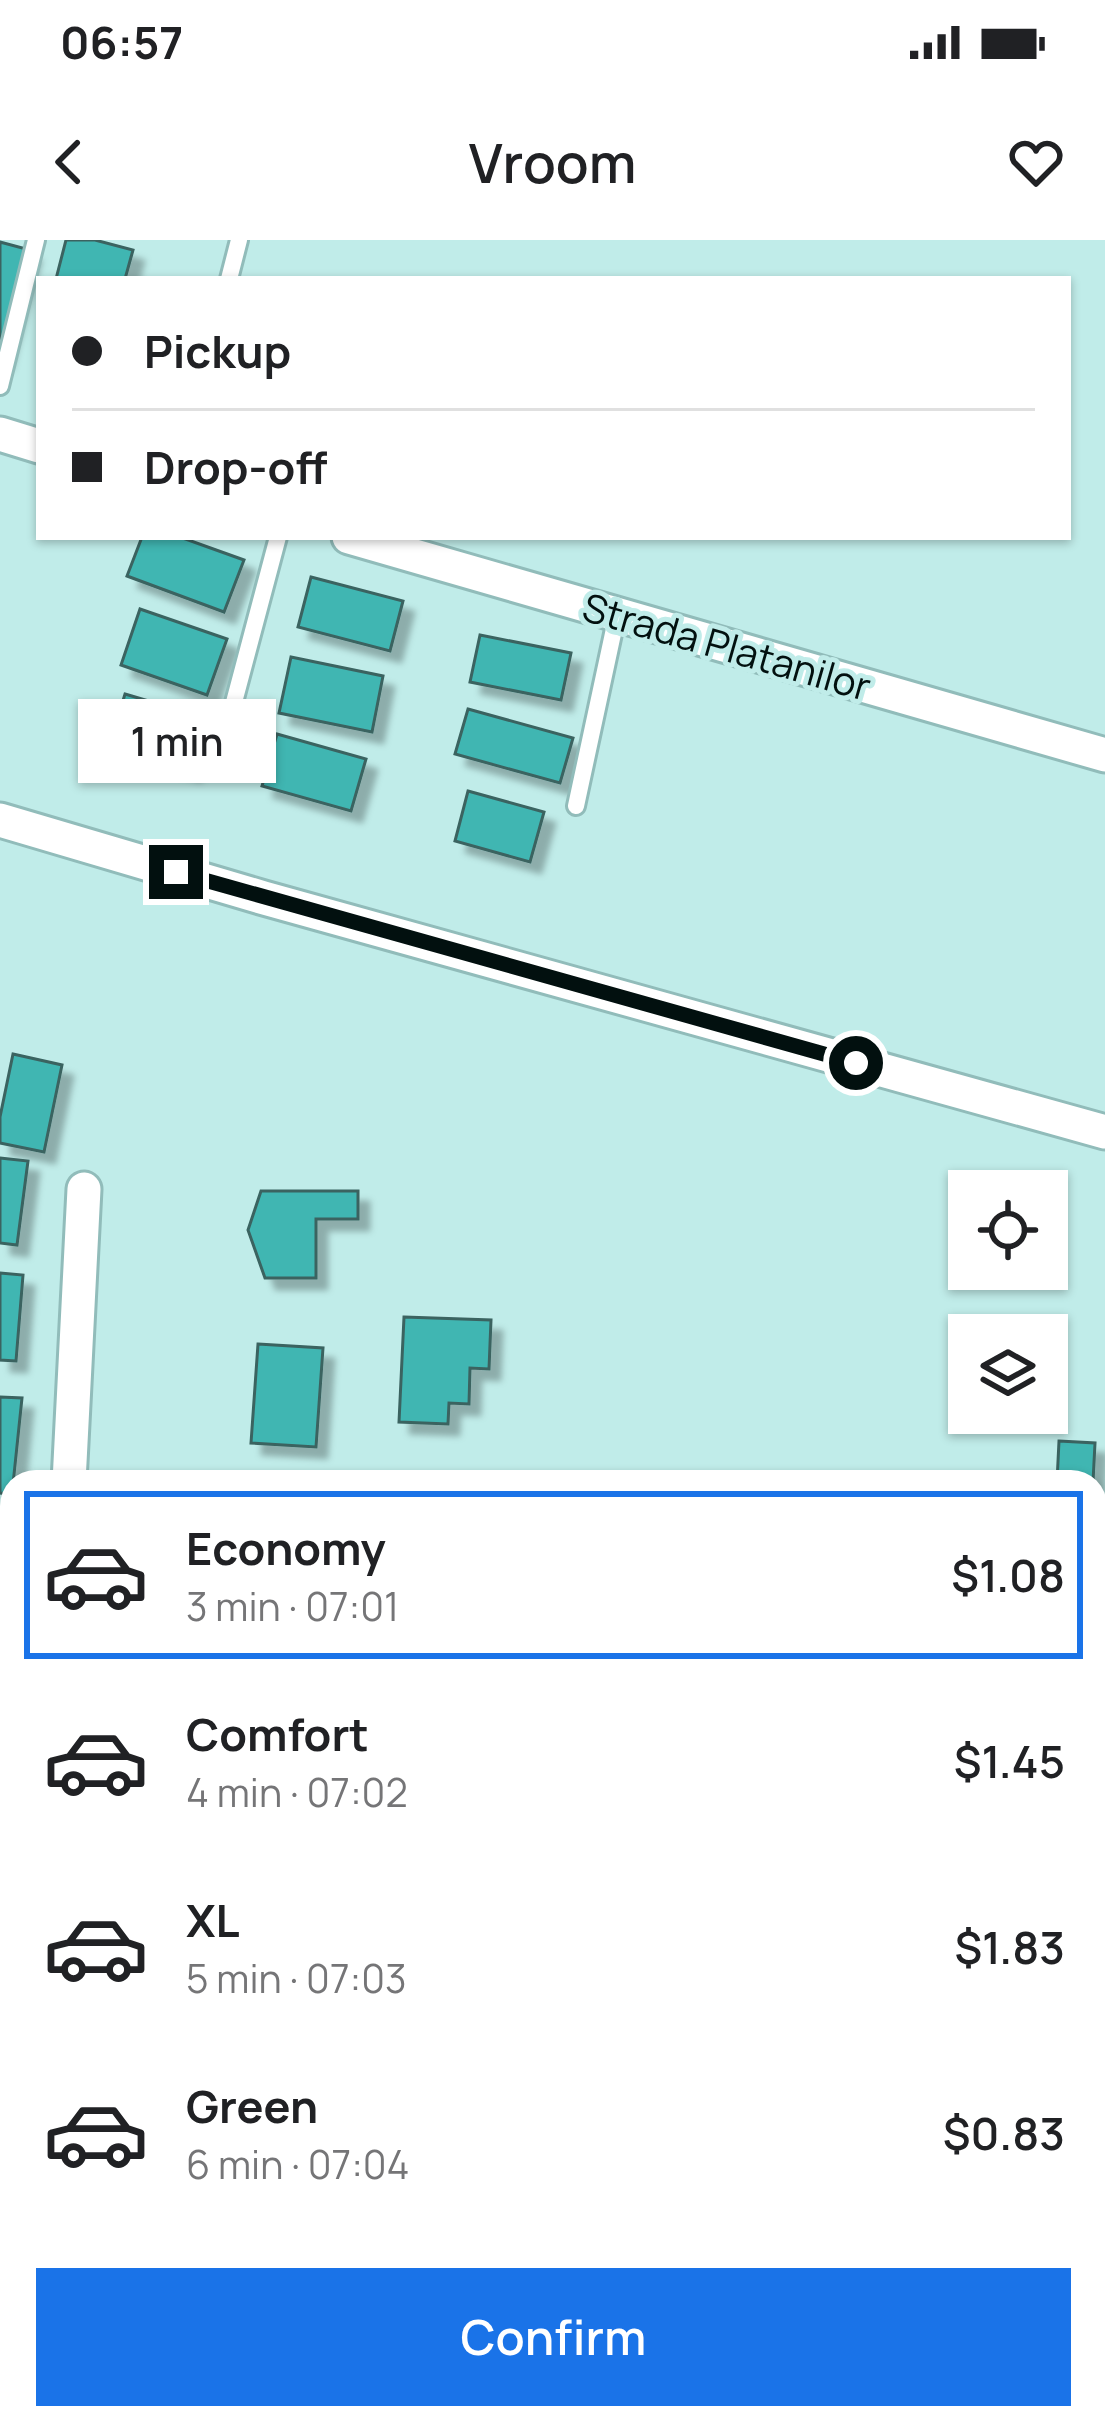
<!DOCTYPE html>
<meta charset="utf-8">
<style>
:root{--surface:#fff;--page:#f2f2f2;--text:#202124;--muted:#757577;--line:#e0e0e0;--accent:#1a73e8}
body{margin:0;font-family:Manrope,sans-serif;background:var(--page);color:var(--text);height:100vh;display:flex;flex-direction:column;font-size:45px;white-space:nowrap}
*{box-sizing:border-box;margin:0}
p{font-size:39px;color:var(--muted)}
.icon{flex:none;width:66px;height:66px;fill:none;stroke:currentColor;stroke-width:2;stroke-linecap:round;stroke-linejoin:round}
.map{position:relative;flex:1;overflow:hidden}
.drawer{position:absolute;left:0px;top:1230px;width:1107px;height:960px;display:flex;flex-direction:column;background:var(--surface);border-radius:36px 36px 0 0;box-shadow:0 3px 9px #0004}
.drawer>*{flex:none}
.guide{position:absolute;left:36px;top:36px;width:1035px;height:264px;border-radius:0px;box-shadow:0 3px 9px #0004;display:grid;align-content:center;height:264px;padding:0 36px;background:var(--surface)}
.fabs{position:absolute;left:948px;top:930px;display:grid;gap:24px}
.fabs a{display:grid;place-items:center;width:120px;height:120px;border-radius:0px;background:var(--surface);box-shadow:0 3px 9px #0004;font-size:60px}
.end{position:absolute;width:54px;height:54px;margin:-27px;border:15px solid #02100f;background:#fff;box-shadow:0 0 0 6px #fff}
.from{border-radius:50%}
.bubble{position:absolute;height:84px;border-radius:0px;background:var(--surface);box-shadow:0 3px 9px #0004;font-size:39px;font-weight:600;line-height:84px;text-align:center}
.guide b{display:flex;align-items:center;gap:42px;height:114px;font-size:45px}
.guide b+b{border-top:3px solid var(--line)}
.guide i{width:30px;height:30px;background:var(--text)}
ul{padding:21px 0 0;list-style:none}
li{display:flex;align-items:center;gap:36px;height:168px;margin:0 24px 18px;padding:0 12px;border:6px solid transparent;border-radius:0px}
li div{flex:1}
li b{display:block;font-size:45px}
li em{font-style:normal;font-weight:600}
li.current{border-color:var(--accent)}
li>.icon{width:108px;height:108px;stroke-width:1.5}
.primary-button{display:flex;gap:24px;margin-top:auto;padding:24px 36px}
.primary-button a{flex:1;height:138px;border-radius:0px;background:var(--accent);color:#fff;font-size:48px;font-weight:600;line-height:138px;text-align:center}
.status{display:flex;justify-content:space-between;align-items:center;height:84px;padding:0 60px;background:var(--surface);direction:ltr}
.status svg{height:33px;fill:currentColor}
header{display:flex;justify-content:space-between;align-items:center;height:156px;padding:0 36px;background:var(--surface);font-size:54px;font-weight:600}
.map>svg:first-child{display:block}
.green{fill:#7ec7c4}
.building{fill:#41b6b2;stroke:#3a6361;stroke-width:3;filter:url(#shadow)}
.lines{fill:none;stroke-linecap:round;stroke-linejoin:round}
.lane-casing{stroke:#91bcba;stroke-width:22}
.street-casing{stroke:#91bcba;stroke-width:39}
.lane{stroke:#fff;stroke-width:16}
.street{stroke:#fff;stroke-width:33}
.route{stroke:#02100f;stroke-width:15}
.labels{text-anchor:middle;dominant-baseline:central;stroke-width:10;stroke-linejoin:round;paint-order:stroke}
.street-label{font-size:39px;fill:#02100f;stroke:#c0ece9}
</style>
<div class="status"><b>06:57</b><svg viewBox="0 0 49 12"><path d="M0 12V9h3v3zM5 12V6h3v6zM10 12V3h3v9zM15 12V0h3v12zM26 1h20v11H26zM47 4h2v5h-2z"/></svg></div>
<header><svg class="icon" aria-label="back" viewBox="0 0 24 24"><path d="M15 5l-7 7 7 7"/></svg>Vroom<svg class="icon" aria-label="heart" viewBox="0 0 24 24"><path d="M12 20l-8-8c-3-5 5-10 8-4 3-6 11-1 8 4z"/></svg></header>
<div class="map">
<svg width="1105" height="2190" viewBox="0 0 1105 2190">
<defs>
<filter id="shadow"><feDropShadow dx="11" dy="11" stdDeviation="3" flood-color="#0004"/></filter>
</defs>
<rect width="100%" height="100%" fill="#c0ece9"/>
<path class="green" d="M1095,1998L1105,2001V2163L1095,2160Z"/>
<g class="building">
<path d="M66,0H95L133,10L125,39H56Z"/>
<path d="M0,2L30,10L0,120Z"/>
<path d="M142,297H180L244,320L224,372L127,336Z"/>
<path d="M311,337L403,361L390,411L298,387Z"/>
<path d="M140,369L227,399L207,455L121,425Z"/>
<path d="M480,395L571,413L561,460L470,442Z"/>
<path d="M291,417L383,436L372,492L279,473Z"/>
<path d="M125,454L206,478L190,530L109,506Z"/>
<path d="M468,469L573,498L560,543L455,514Z"/>
<path d="M277,494L366,519L351,571L262,546Z"/>
<path d="M468,551L544,572L530,622L455,601Z"/>
<path d="M13,814L62,825L44,912L0,903V877Z"/>
<path d="M0,918L28,921L17,1005L0,1003Z"/>
<path d="M261,951H358V979H316V1038H265L248,990Z"/>
<path d="M0,1033L23,1035L16,1121L0,1120Z"/>
<path d="M404,1077L491,1080L489,1129L470,1128L469,1164L449,1163L448,1184L399,1182Z"/>
<path d="M258,1104L323,1108L316,1207L251,1203Z"/>
<path d="M0,1157L22,1158L12,1254L0,1253Z"/>
<path d="M1059,1201L1095,1203L1093,1242H1057Z"/>
<path d="M555,2178H588V2190H554Z"/>
<path d="M647,2178H693L694,2190H647Z"/>
</g>
<g class="lines">
<defs>
<g id="lane">
<path d="M229,39L239,0"/>
<path d="M0,146L36,0"/>
<path d="M225,496L278,297"/>
<path d="M576,566L617,375"/>
</g>
<g id="street">
<path d="M0,194L39,206"/>
<path d="M349,297L1105,515"/>
<path d="M0,580L264,658L1105,892"/>
<path d="M69,1242L84,949"/>
<path d="M0,1327L12,1332"/>
<path d="M1095,1650L1105,1653"/>
<path d="M758,2190V2178"/>
</g>
</defs>
<use href="#lane" class="lane-casing"/>
<use href="#street" class="street-casing"/>
<use href="#lane" class="lane"/>
<use href="#street" class="street"/>
</g>
<g class="lines">
<path class="route" d="M176,632L856,823"/>
</g>
<g class="labels">
<g class="street-label">
<text transform="translate(727 406) rotate(16)">Strada Platanilor</text>
</g>
</g>
</svg>
<div class="fabs">
<a><svg class="icon" aria-label="locate" viewBox="0 0 24 24"><circle cx="12" cy="12" r="6"/><path d="M12 2v4M12 18v4M2 12h4M18 12h4"/></svg></a>
<a><svg class="icon" aria-label="layers" viewBox="0 0 24 24"><path d="M12 4l9 5-9 5-9-5zM3 14l9 5 9-5"/></svg></a>
</div>
<i class="end from" style="left:856px;top:823px"></i>
<i class="end" style="left:176px;top:632px"></i>
<div class="bubble" style="left:78px;top:459px;width:198px">1 min</div>
<div class="guide">
<b><i class="from"></i>Pickup</b>
<b><i></i>Drop-off</b>
</div>
<section class="drawer">
<ul>
<li class="current"><svg class="icon" aria-label="car" viewBox="0 0 24 24"><path d="M5 17H2v-5l4-1 3-4h7l3 4 3 1v5h-3M9 17h6M6 11h13"/><circle cx="7" cy="17" r="2"/><circle cx="17" cy="17" r="2"/></svg><div><b>Economy</b><p>3 min · 07:01</p></div><em>$1.08</em></li>
<li><svg class="icon" aria-label="car" viewBox="0 0 24 24"><path d="M5 17H2v-5l4-1 3-4h7l3 4 3 1v5h-3M9 17h6M6 11h13"/><circle cx="7" cy="17" r="2"/><circle cx="17" cy="17" r="2"/></svg><div><b>Comfort</b><p>4 min · 07:02</p></div><em>$1.45</em></li>
<li><svg class="icon" aria-label="car" viewBox="0 0 24 24"><path d="M5 17H2v-5l4-1 3-4h7l3 4 3 1v5h-3M9 17h6M6 11h13"/><circle cx="7" cy="17" r="2"/><circle cx="17" cy="17" r="2"/></svg><div><b>XL</b><p>5 min · 07:03</p></div><em>$1.83</em></li>
<li><svg class="icon" aria-label="car" viewBox="0 0 24 24"><path d="M5 17H2v-5l4-1 3-4h7l3 4 3 1v5h-3M9 17h6M6 11h13"/><circle cx="7" cy="17" r="2"/><circle cx="17" cy="17" r="2"/></svg><div><b>Green</b><p>6 min · 07:04</p></div><em>$0.83</em></li>
</ul>
<div class="primary-button"><a>Confirm</a></div>
</section>
</div>
